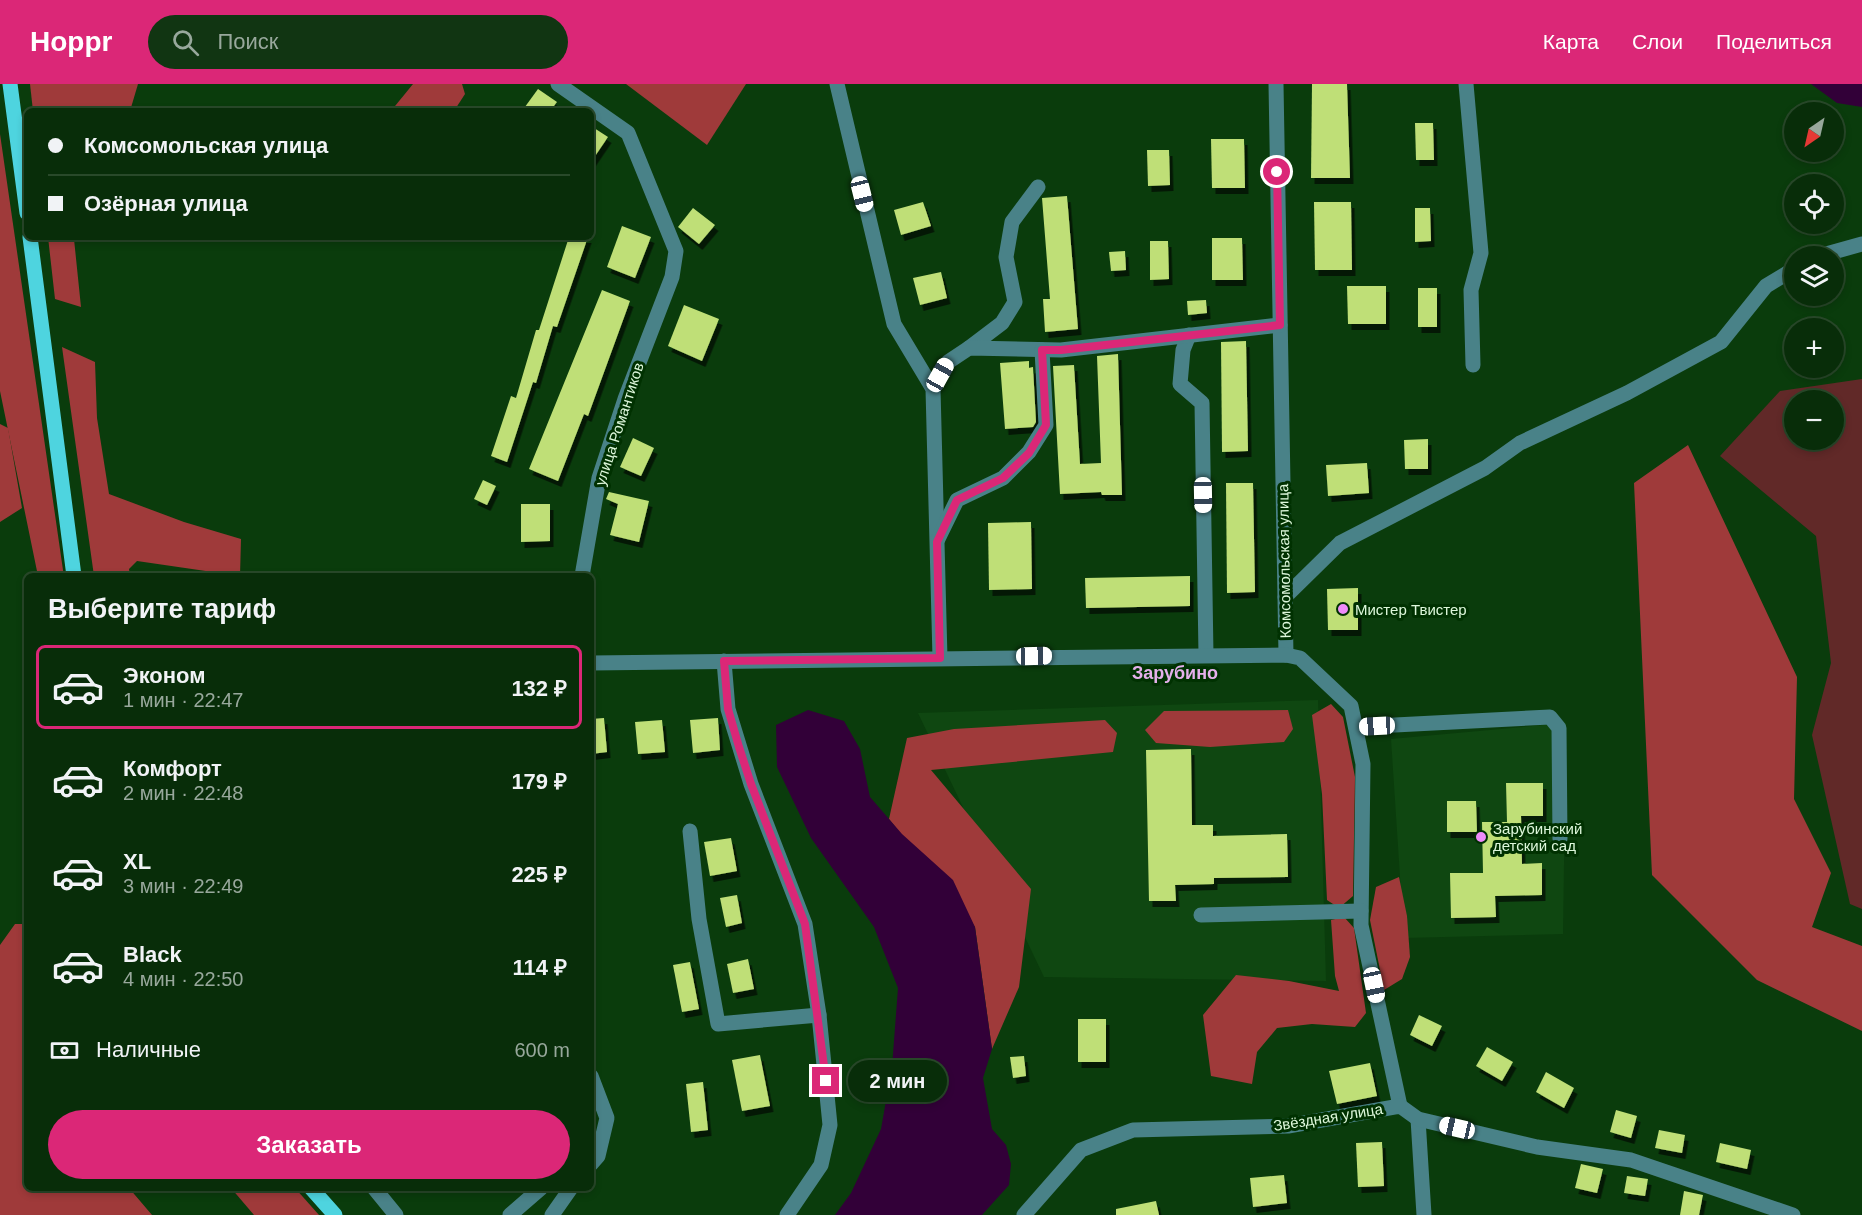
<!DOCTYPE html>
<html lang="ru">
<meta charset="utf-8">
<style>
:root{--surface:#082d09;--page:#113512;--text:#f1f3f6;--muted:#98a89c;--line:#29492a;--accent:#db2777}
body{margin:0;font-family:Arial,sans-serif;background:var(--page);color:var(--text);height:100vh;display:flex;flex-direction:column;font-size:22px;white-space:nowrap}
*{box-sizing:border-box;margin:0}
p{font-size:20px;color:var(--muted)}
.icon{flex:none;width:33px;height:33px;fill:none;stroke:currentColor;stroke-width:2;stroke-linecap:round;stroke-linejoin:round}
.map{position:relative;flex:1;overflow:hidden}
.panel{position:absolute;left:24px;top:489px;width:570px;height:618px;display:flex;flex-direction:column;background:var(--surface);border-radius:9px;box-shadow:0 3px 9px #0003,0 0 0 2px var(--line)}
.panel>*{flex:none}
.top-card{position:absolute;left:24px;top:24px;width:570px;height:132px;border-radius:9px;box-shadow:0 3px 9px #0003,0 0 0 2px var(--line);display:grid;align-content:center;height:132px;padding:0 24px;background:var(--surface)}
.needle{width:39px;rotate:214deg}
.controls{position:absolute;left:1784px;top:18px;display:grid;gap:12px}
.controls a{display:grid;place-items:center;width:60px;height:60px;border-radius:50%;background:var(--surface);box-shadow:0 3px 9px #0003,0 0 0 2px var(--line);font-size:30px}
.end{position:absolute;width:27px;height:27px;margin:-14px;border:8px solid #db2777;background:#fff;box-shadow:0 0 0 3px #fff}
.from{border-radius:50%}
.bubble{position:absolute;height:42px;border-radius:21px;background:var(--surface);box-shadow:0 3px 9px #0003,0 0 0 2px var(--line);font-size:20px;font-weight:700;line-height:42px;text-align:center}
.car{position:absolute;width:18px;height:36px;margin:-18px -9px;border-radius:8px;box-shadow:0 0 4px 2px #0007;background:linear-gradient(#fff 24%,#345 0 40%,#fff 0 76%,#345 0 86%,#fff 0)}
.top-card b{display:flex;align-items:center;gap:21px;height:57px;font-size:22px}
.top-card b+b{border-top:2px solid var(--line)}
.top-card i{width:15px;height:15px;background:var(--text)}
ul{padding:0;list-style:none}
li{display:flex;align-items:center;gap:18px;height:84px;margin:0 12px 9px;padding:0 12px;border:3px solid transparent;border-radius:9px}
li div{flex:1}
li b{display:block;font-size:22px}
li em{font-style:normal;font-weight:700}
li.active{border-color:var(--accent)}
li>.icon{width:54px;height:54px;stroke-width:1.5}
h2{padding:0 24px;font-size:27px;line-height:72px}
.pay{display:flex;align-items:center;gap:15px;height:66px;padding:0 24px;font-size:22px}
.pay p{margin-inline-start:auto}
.button{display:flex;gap:12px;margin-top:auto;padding:12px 24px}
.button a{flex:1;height:69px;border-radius:36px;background:var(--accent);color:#fff;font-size:24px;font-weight:700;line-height:69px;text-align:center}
header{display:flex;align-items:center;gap:36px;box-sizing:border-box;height:84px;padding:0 30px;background:var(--accent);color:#fff}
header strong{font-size:28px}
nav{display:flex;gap:33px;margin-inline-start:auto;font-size:21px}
.search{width:420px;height:54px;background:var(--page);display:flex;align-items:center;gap:15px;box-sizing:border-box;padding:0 21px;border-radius:33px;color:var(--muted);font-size:22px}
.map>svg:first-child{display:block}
.built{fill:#0f4711}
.green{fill:#612928;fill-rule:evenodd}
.forest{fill:#9f3a3a}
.water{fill:#320038}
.building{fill:#bfdf77;filter:url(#shadow)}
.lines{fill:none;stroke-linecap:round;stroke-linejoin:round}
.minor{stroke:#498288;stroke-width:15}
.major{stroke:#4ed4df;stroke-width:15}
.route{stroke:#db2777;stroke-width:8}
.poi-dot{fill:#ee8cf9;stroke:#003101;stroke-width:2}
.labels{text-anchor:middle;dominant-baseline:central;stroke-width:6;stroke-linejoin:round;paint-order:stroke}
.street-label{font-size:15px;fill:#def8dc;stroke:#003101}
.poi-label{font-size:15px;fill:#def8dc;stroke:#003101;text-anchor:start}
.quarter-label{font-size:18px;font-weight:bold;fill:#e5b0eb;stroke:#003101}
</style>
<header>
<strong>Hoppr</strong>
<div class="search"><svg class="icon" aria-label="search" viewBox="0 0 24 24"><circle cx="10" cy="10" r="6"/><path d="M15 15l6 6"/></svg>Поиск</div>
<nav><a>Карта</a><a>Слои</a><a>Поделиться</a></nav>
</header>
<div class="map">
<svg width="1862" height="1131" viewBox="0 0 1862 1131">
<defs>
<filter id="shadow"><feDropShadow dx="3.5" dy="6" stdDeviation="0" flood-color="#0009"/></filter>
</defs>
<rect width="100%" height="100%" fill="#0a3c0c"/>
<g class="built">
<path d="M1318,616L1326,897L1044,893L918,629Z"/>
<path d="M1566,639L1563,850L1404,854L1391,655Z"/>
</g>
<path class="green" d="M1862,295V825L1850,820L1812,651L1831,579L1816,452L1720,372L1780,307ZM1794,316H1833V356H1794Z"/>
<g class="forest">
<path d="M30,0H138L130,27H33Z"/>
<path d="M413,0H462L465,10L454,27H391Z"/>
<path d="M626,0H746L707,61Z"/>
<path d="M0,50L63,486L64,492H38L0,307Z"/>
<path d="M48,153H76L74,155L81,223L55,215Z"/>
<path d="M62,263L95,278L97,334L109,410L184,438L241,455L240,492L137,477L129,485L130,492H94Z"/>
<path d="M0,340L8,344L22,424L0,438Z"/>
<path d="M1688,361L1797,593L1794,715L1831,789L1812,843L1862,862V947L1757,896L1652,791L1634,399Z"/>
<path d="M1331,620L1343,633L1355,693L1353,812L1339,824L1327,816L1322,710L1312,631Z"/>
<path d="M1288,626L1293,645L1284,658L1210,663L1156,659L1145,646L1164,627Z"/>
<path d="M1105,636L1117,649L1113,668L931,686L1031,805L1019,903L992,965L975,843L889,735L907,654L954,645Z"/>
<path d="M1399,793L1407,832L1410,873L1402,895L1384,906L1370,836L1376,803Z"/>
<path d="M1344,833L1354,844L1366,929L1355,943L1312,940L1277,944L1257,968L1252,1000L1211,992L1203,931L1236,891L1289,897L1339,907L1335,892L1331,836Z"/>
<path d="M15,840H27V1104H129L152,1131H0V861Z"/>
<path d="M231,1104H295L319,1131H254Z"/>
</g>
<g class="water">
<path d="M1811,0H1862V23L1837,19Z"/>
<path d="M808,626L844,637L860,665L870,713L902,750L953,796L975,843L992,965L983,994L992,1045L1006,1061L1011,1080L1009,1101L982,1131H835L851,1109L881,1045L892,983L898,904L874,843L811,754L777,683L776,641Z"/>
</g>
<g class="building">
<path d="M1312,0H1347L1350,94H1311Z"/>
<path d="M538,5L557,18L550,27H522Z"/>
<path d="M1415,39H1433L1434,76H1416Z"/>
<path d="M591,42L608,53L591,78Z"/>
<path d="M1211,55H1244L1245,104H1212Z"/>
<path d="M1147,66H1169L1170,101L1148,102Z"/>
<path d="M1067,112L1078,245L1045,248L1043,215H1050L1042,114Z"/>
<path d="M923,118L931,142L901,151L894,126Z"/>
<path d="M1314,118H1351L1352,186H1315Z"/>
<path d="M693,124L715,141L699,160L678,143Z"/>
<path d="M1415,124H1430L1431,157L1415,158Z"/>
<path d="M622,142L651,153L635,194L607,183Z"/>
<path d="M569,153H588L557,243L553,242L536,299L533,298L507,378L491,372L511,312L516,314L536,246H539Z"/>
<path d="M1212,154H1242L1243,196H1212Z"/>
<path d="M1150,157H1168L1169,195L1150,196Z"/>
<path d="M1125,167L1126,186L1111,187L1109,168Z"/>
<path d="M941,188L947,214L920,221L913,194Z"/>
<path d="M1347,202H1386V240H1348Z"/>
<rect x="1418" y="204" width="19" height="39"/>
<path d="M602,206L630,217L588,332L584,330L558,397L529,385Z"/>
<path d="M1206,216L1207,229L1188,231L1187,217Z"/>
<path d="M684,221L719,235L702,277L668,262Z"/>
<path d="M1246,257L1248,367L1222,368L1221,258Z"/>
<path d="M1118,270L1122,411H1102L1101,408L1060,410L1053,282L1074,281L1080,380L1101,379L1097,272Z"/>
<path d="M1029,277V284L1033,283L1036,338L1033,343L1005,345L1000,279Z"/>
<path d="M633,354L654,364L641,392L620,383Z"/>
<path d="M1428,355V385H1405L1404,356Z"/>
<path d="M1367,379L1369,409L1328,412L1326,381Z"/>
<path d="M483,396L496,402L487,421L474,415Z"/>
<path d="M1226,399H1253L1255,508L1227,509Z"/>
<path d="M609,408L649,417L639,458L610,451L618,420L606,415Z"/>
<path d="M521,420H550V457L521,458Z"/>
<path d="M1031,438L1032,505L989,506L988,439Z"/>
<path d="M1190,492V522L1086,524L1085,494Z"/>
<path d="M1358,504V546H1328L1327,505Z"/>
<path d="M604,634L607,668L591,670V635Z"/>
<path d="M718,634L720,666L693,669L690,636Z"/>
<path d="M662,636L665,668L638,670L635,638Z"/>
<path d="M1191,665L1192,741H1213V752L1287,750L1288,793L1214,794V800L1175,801L1176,817H1149L1146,666Z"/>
<path d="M1506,699H1543V732H1521L1522,780L1542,779V811L1495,812L1496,833L1451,834L1450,789H1483L1482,738H1507Z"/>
<path d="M1447,717H1476L1477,748H1447Z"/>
<path d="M731,754L737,787L710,792L704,758Z"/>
<path d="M737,811L742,839L726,843L720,814Z"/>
<path d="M748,875L754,905L733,909L727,880Z"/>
<path d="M690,878L699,925L682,928L673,881Z"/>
<path d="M1419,931L1442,942L1432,962L1410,951Z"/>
<rect x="1078" y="935" width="28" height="43"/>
<path d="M1487,963L1513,978L1502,997L1476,982Z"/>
<path d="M760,971L770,1022L742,1027L732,976Z"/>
<path d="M1024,972L1026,992L1013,994L1010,973Z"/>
<path d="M1370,979L1377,1012L1337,1020L1329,987Z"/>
<path d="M1546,988L1574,1004L1564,1024L1536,1008Z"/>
<path d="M703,998L708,1046L691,1048L686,1000Z"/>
<path d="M1616,1026L1637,1032L1631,1054L1610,1048Z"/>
<path d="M1659,1046L1685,1051L1682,1069L1655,1064Z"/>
<path d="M1382,1058L1384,1102L1358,1103L1356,1059Z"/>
<path d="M1720,1059L1751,1066L1747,1085L1716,1078Z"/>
<path d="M1581,1080L1603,1085L1597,1109L1575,1104Z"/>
<path d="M1284,1091L1287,1119L1253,1123L1250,1094Z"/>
<path d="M1627,1092L1648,1095L1645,1112L1624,1109Z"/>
<path d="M1684,1107L1703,1111L1699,1131H1680Z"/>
<path d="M1156,1117L1159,1131H1116V1125Z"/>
</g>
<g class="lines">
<g class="minor">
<path d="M558,0L628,49L676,167L672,193L625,315L599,394L582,492"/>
<path d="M837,0L894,240L933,305L940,574"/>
<path d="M1276,0L1286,571"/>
<path d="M1466,0L1481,169L1471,206L1473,281"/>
<path d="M1819,172L1862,160"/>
<path d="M1189,251L1183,266L1180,300L1202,319L1206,571"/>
<path d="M969,264L1002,239L1015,218L1006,173L1012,138L1038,103"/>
<path d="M933,305L948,278L969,264L1061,266L1280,241"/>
<path d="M938,455L957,416L1003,394L1029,368L1046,341L1042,266"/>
<path d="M1285,513L1340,459L1485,384L1520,359L1627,309L1721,258L1766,202L1794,185"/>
<path d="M724,577L728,625L751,700L805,840L819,931L830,1041L821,1081L787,1131"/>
<path d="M591,579L1286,571L1300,574L1351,622L1363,680L1361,841L1400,1022"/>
<path d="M1356,643L1550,633L1559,644L1560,755"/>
<path d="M690,747L699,835L718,940L819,931"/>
<path d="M1201,831L1361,827"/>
<path d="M591,992L607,1034L598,1072L591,1080"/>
<path d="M1418,1035L1424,1131"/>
<path d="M374,1104L396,1131"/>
<path d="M510,1131L541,1104"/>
<path d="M552,1131L571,1104"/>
<path d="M1024,1131L1081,1066L1133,1046L1288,1042L1400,1022L1418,1035L1537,1063L1631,1076L1793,1131"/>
</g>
<g class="major">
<path d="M10,0L27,129"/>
<path d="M30,153L74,492"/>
<path d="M311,1104L335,1131"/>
</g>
</g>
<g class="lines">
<path class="route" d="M826,997L805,840L751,700L739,663L728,625L724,577L940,574L937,458L957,416L1003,394L1029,369L1046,341L1042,266H1061L1280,241L1277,88"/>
</g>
<g class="poi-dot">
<circle cx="1343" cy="525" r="6"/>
<circle cx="1481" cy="753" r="6"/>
</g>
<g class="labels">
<g class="street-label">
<text transform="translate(619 340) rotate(-72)">улица Романтиков</text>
<text transform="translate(1284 477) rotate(-91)">Комсомольская улица</text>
<text transform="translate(1328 1033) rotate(-9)">Звёздная улица</text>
</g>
<g class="poi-label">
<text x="1355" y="525">Мистер Твистер</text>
<text x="1493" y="744">Зарубинский<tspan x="1493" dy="17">детский сад</tspan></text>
</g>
<g class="quarter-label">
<text x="1175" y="589">Зарубино</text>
</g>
</g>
</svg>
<div class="controls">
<a><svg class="needle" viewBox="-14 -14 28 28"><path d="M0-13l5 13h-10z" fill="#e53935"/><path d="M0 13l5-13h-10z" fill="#98a89c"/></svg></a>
<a><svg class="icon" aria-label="locate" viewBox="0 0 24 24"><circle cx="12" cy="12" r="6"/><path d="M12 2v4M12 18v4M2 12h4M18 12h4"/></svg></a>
<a><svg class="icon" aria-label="layers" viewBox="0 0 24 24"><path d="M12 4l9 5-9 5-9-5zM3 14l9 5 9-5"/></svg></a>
<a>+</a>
<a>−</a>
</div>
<i class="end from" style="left:1277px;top:88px"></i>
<i class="end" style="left:826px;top:997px"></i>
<div class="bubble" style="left:848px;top:976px;width:99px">2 мин</div>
<i class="car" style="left:862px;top:110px;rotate:166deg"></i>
<i class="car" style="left:940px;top:291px;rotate:29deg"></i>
<i class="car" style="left:1203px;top:411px;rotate:179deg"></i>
<i class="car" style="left:1034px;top:572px;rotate:89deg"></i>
<i class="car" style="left:1377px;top:642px;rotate:267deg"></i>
<i class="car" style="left:1374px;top:901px;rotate:168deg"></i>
<i class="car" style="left:1457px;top:1044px;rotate:283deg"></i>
<div class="top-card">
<b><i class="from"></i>Комсомольская улица</b>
<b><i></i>Озёрная улица</b>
</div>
<section class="panel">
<h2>Выберите тариф</h2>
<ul>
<li class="active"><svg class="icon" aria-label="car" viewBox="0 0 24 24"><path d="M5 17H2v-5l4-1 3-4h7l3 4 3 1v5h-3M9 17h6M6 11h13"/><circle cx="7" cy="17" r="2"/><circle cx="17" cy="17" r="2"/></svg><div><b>Эконом</b><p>1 мин · 22:47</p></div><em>132 ₽</em></li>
<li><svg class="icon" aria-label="car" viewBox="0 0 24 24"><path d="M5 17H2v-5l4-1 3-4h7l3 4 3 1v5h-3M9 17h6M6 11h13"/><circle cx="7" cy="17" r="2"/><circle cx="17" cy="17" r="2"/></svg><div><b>Комфорт</b><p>2 мин · 22:48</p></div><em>179 ₽</em></li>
<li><svg class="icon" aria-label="car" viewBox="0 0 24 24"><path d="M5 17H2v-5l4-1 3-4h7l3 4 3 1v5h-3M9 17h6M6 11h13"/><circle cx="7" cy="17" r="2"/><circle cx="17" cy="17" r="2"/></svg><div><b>XL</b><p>3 мин · 22:49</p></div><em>225 ₽</em></li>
<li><svg class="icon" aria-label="car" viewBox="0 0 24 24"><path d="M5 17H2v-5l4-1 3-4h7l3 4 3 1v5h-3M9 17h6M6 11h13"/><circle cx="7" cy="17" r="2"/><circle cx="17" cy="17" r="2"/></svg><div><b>Black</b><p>4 мин · 22:50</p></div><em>114 ₽</em></li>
</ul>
<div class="pay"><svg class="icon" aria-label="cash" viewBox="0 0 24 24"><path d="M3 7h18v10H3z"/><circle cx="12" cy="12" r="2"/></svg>Наличные<p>600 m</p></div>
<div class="button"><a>Заказать</a></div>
</section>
</div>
